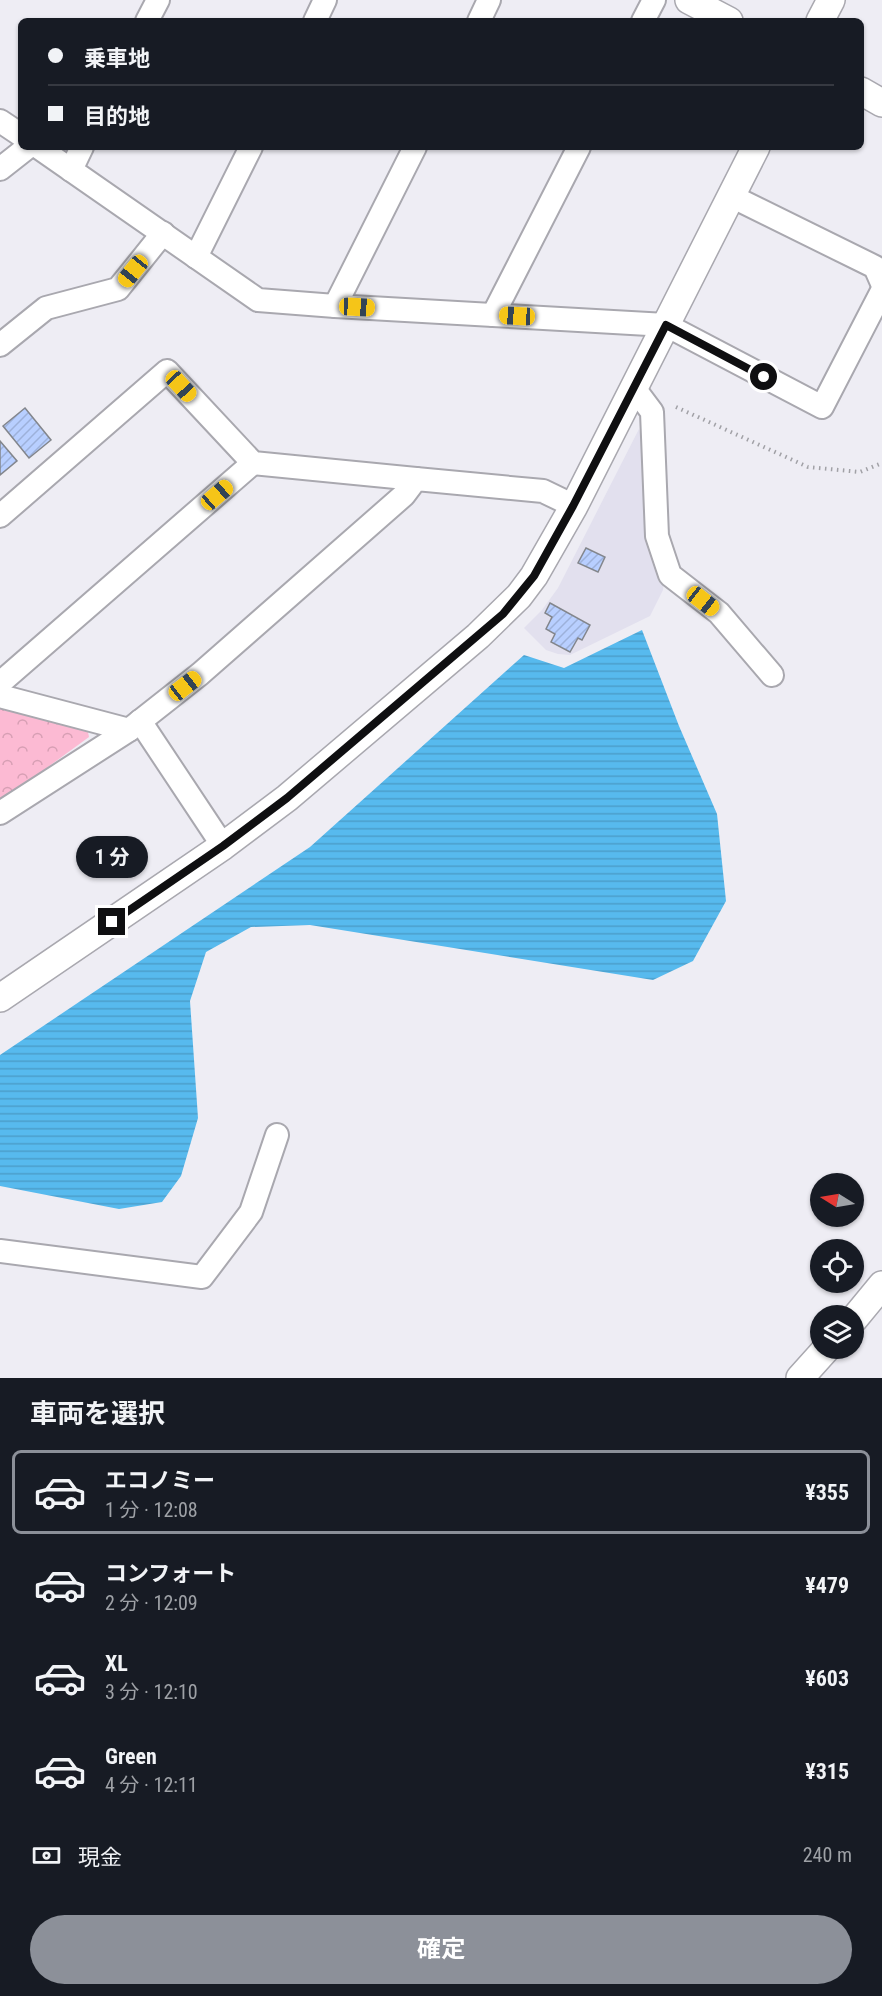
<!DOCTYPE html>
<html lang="ja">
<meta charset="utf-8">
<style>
:root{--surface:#171b24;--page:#242831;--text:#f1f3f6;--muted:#9ea1a6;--line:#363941;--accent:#8c9099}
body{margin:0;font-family:"Roboto Condensed","Noto Sans JP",sans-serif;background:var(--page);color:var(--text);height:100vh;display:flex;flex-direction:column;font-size:22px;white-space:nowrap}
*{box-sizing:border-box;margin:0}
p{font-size:20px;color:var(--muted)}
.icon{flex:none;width:33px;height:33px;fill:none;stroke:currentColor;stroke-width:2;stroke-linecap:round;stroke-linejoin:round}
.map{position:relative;height:1378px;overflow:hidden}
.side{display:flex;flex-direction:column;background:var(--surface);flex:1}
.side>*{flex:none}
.banner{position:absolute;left:18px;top:18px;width:846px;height:132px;border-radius:9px;box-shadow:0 2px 4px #0004;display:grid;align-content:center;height:132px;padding:0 30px;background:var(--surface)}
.needle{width:39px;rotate:281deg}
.tools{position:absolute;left:810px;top:1173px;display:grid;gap:12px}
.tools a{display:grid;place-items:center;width:54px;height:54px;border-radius:50%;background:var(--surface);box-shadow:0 2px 4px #0004;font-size:30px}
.end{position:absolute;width:27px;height:27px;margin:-14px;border:8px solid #0f0f11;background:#fff;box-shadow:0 0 0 3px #fff}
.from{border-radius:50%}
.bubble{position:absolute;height:42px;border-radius:21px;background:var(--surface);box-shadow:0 2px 4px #0004;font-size:20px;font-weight:700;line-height:42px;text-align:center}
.car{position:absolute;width:18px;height:36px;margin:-18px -9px;border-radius:8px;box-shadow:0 0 4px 2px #0007;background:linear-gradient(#f5c518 24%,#345 0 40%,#f5c518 0 76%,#345 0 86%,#f5c518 0)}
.banner b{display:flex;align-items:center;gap:21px;height:57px;font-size:22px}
.banner b+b{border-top:2px solid var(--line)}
.banner i{width:15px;height:15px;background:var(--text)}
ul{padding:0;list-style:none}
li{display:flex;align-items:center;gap:18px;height:84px;margin:0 12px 9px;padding:0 18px;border:3px solid transparent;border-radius:9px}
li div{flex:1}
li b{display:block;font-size:22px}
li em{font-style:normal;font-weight:700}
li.selected{border-color:var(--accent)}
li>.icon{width:54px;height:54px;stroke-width:1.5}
h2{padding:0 30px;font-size:27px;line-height:72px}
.pay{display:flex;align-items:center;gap:15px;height:66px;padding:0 30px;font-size:22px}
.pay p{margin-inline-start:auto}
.button{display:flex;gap:12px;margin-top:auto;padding:12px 30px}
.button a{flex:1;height:69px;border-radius:36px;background:var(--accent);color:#fff;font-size:24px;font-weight:700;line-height:69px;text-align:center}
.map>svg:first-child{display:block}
.built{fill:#e2e0ee}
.park{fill:url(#park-crowns)}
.water{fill:url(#water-rules)}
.building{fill:url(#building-hatch);stroke:#83868c;stroke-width:1.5}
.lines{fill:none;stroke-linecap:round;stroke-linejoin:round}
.minor-casing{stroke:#a9a8af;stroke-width:26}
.tertiary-casing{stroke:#a9a8af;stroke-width:30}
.path{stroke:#a1a1a6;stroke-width:4;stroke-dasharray:1.5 4.5;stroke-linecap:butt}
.minor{stroke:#fff;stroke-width:22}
.tertiary{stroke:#fff;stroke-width:27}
.route{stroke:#0f0f11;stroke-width:8}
</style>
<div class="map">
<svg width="882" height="1378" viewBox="0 0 882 1378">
<defs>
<pattern id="park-crowns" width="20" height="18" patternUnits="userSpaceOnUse" patternTransform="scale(1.5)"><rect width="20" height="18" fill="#fcbad3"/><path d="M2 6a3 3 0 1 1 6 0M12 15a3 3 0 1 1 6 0" fill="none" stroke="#d79fb4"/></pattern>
<pattern id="water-rules" width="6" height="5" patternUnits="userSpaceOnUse" patternTransform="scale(1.5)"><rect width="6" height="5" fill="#57baee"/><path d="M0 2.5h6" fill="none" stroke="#4b9fcb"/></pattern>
<pattern id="building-hatch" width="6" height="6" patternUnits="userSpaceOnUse" patternTransform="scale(1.5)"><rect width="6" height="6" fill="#b8cfff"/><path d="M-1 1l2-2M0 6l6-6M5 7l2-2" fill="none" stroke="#9db1da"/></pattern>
</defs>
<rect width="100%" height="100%" fill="#eeedf4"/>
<path class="built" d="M639,429L646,452L664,575L663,590L650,616L570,655L558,654L546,650L524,628L542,610L558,588Z"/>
<path class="park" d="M0,705L87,727L89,737L0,802Z"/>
<path class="water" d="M642,630L679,726L717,814L726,901L693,961L653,980L310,925L251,927L206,952L190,1001L198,1118L181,1176L162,1202L119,1209L0,1186V1055L310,847L524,655L564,668Z"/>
<g class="building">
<path d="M25,408L51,440L29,458L3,426Z"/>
<path d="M0,441L17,461L0,475Z"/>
<path d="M586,548L605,557L598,572L578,563Z"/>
<path d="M550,603L590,625L582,640L578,638L570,652L551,642L555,634L546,629L552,617L545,613Z"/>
</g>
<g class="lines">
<defs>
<g id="minor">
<path d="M147,21L158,0"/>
<path d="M315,21L325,0"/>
<path d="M479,21L489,0"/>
<path d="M643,21L654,0"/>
<path d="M0,121L21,135"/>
<path d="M38,147L258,300L335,306L666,325L822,407L882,291"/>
<path d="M0,169L28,147"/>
<path d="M71,170L82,147"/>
<path d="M731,196L875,267L882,283"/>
<path d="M196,257L251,147"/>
<path d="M335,306L415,147"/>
<path d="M493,315L579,147"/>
<path d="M0,345L46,308L118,289L163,233"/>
<path d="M634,388L652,412L657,536L670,575L719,613L772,675"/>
<path d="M0,516L167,371L253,463L416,479"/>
<path d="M0,683L253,463"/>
<path d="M0,696L129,730"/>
<path d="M140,721L223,846"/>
<path d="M0,813L129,730L200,674L404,495L416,479L543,491L574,506"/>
<path d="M0,1251L202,1277L251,1212L277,1135"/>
</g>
<g id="tertiary">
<path d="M689,0L729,21"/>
<path d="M820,21L831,0"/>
<path d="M861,91L882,103"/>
<path d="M0,998L223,846L287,798L478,636L519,596L534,576L574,506L756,147"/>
<path d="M854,1319L882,1285"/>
<path d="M800,1378L827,1348"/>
</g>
</defs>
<use href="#minor" class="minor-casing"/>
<use href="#tertiary" class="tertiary-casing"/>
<path class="path" d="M676,407L808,467L860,472L882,463"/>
<use href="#minor" class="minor"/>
<use href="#tertiary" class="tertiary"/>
</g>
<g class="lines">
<path class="route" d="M112,922L223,846L287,798L503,614L534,576L573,506L666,325L764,377"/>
</g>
</svg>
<div class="tools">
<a><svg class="needle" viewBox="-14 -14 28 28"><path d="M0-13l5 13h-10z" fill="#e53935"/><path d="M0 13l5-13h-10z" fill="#9ea1a6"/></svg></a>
<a><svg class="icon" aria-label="locate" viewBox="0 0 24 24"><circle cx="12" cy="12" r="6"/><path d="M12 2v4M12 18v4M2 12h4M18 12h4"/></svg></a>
<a><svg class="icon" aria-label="layers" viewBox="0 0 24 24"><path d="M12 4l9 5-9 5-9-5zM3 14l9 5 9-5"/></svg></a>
</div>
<i class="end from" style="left:764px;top:377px"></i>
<i class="end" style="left:112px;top:922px"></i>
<div class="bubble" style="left:76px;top:836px;width:72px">1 分</div>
<i class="car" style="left:133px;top:271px;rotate:219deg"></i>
<i class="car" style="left:357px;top:307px;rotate:93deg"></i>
<i class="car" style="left:517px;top:316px;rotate:273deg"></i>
<i class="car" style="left:181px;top:386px;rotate:137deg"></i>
<i class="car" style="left:217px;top:495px;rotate:49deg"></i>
<i class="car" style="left:703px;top:601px;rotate:128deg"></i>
<i class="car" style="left:185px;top:686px;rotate:52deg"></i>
<div class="banner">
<b><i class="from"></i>乗車地</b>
<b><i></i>目的地</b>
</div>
</div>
<section class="side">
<h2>車両を選択</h2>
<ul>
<li class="selected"><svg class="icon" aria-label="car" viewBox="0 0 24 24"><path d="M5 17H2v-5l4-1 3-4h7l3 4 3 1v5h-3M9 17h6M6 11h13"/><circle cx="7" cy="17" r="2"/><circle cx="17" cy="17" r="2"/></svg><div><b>エコノミー</b><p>1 分 · 12:08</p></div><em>¥355</em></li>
<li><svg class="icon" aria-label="car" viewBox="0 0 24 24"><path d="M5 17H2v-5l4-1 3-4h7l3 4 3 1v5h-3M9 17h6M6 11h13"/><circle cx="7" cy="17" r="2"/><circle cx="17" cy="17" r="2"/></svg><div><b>コンフォート</b><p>2 分 · 12:09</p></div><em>¥479</em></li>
<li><svg class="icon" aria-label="car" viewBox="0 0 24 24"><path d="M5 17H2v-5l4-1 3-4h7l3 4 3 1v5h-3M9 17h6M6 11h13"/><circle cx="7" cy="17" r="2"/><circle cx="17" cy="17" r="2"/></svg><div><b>XL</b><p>3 分 · 12:10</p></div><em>¥603</em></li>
<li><svg class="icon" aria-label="car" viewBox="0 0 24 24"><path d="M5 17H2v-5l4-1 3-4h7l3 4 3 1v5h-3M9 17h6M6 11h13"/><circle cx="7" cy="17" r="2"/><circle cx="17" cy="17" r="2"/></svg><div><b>Green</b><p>4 分 · 12:11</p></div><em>¥315</em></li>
</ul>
<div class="pay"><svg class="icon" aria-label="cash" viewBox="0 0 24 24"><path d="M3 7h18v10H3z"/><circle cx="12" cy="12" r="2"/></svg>現金<p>240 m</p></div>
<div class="button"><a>確定</a></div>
</section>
